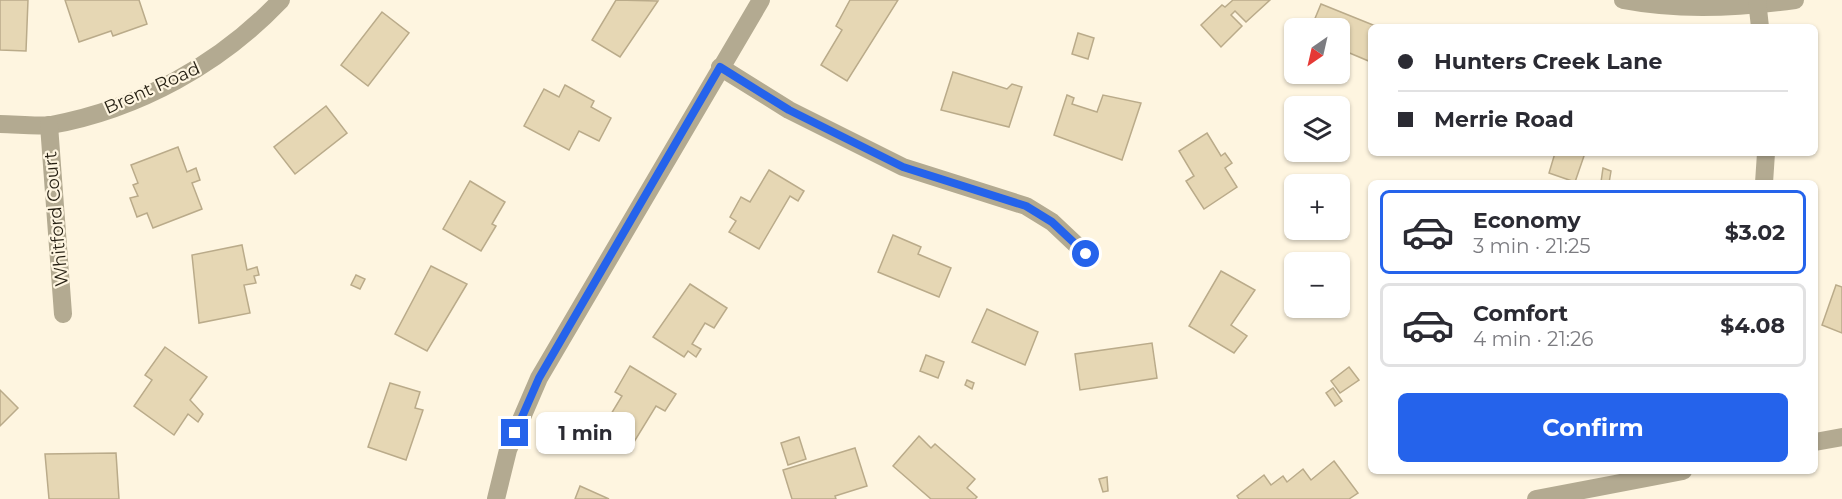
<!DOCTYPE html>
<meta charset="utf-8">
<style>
:root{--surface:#fff;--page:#f7f7f7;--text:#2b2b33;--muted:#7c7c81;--line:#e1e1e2;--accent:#2563eb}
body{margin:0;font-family:Montserrat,sans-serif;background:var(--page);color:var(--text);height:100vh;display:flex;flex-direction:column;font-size:22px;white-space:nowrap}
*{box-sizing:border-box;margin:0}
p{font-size:20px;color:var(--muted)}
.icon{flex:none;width:33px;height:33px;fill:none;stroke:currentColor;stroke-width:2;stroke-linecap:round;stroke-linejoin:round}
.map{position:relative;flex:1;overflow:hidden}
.sheet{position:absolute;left:1368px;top:180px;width:450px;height:294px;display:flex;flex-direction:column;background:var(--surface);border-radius:9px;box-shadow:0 2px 4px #0004}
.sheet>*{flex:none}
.banner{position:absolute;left:1368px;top:24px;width:450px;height:132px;border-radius:9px;box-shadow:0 2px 4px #0004;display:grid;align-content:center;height:132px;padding:0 30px;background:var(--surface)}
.needle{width:39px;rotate:214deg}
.fabs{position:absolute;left:1284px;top:18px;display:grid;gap:12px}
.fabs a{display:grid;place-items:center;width:66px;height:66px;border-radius:9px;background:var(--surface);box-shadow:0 2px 4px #0004;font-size:30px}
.end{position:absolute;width:27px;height:27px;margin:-14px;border:8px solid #2563eb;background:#fff;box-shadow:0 0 0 3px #fff}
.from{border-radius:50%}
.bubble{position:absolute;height:42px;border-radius:9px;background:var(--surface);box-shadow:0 2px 4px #0004;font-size:20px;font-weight:700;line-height:42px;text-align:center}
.banner b{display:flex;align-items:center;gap:21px;height:57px;font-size:22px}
.banner b+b{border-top:2px solid var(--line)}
.banner i{width:15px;height:15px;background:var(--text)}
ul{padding:10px 0 0;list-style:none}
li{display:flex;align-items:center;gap:18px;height:84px;margin:0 12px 9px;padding:0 18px;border:3px solid var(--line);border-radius:9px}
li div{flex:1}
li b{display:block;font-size:22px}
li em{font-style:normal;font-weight:700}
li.active{border-color:var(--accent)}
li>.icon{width:54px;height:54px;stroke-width:1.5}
.cta{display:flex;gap:12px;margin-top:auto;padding:12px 30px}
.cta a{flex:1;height:69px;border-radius:9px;background:var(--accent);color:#fff;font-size:24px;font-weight:700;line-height:69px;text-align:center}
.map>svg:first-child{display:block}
.building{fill:#e6d7b4;stroke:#baab8a;stroke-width:1.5}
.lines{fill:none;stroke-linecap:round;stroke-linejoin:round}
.street{stroke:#b3aa91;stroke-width:18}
.route{stroke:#2563eb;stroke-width:8}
.labels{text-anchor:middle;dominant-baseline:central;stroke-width:4.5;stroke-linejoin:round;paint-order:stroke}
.street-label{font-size:18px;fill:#251f12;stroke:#fef5e0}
</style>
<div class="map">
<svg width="1842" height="499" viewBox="0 0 1842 499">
<rect width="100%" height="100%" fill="#fef5e0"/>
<g class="building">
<path d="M0,0H28L26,51L0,50Z"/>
<path d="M65,0H139L147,24L113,36L111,31L79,42Z"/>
<path d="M616,0L658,1L620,57L592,40Z"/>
<path d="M850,0H898L847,81L821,65L842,30L836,26Z"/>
<path d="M1233,0H1270L1246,22L1235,11L1231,15L1242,26L1221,47L1201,25L1222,5L1225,7Z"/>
<path d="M1321,4L1378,27H1371V62L1340,49V28H1311Z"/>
<path d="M382,12L409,33L368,86L341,65Z"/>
<path d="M1078,33L1094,38L1088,59L1072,54Z"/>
<path d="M953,72L1007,89L1012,84L1022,87L1009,127L941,110Z"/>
<path d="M565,85L594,101L591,107L611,118L599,141L579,131L569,150L524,126L544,89L559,97Z"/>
<path d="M1067,95L1074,98L1072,104L1097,112L1103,95L1141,103L1122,160L1054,135Z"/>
<path d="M326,106L347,133L295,174L274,147Z"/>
<path d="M1207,133L1221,156L1225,153L1232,163L1225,168L1237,187L1204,209L1186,181L1194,176L1179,151Z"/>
<path d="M178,147L187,172L196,168L200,180L192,183L202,209L153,228L147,213L137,217L130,198L138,196L133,185L138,183L131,165Z"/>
<path d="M1555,153H1585L1575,182L1549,173Z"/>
<path d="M1603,168L1611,171L1609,183L1601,182Z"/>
<path d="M769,170L804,191L798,201L790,196L759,249L729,232L736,221L730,217L741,197L750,202Z"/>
<path d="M470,181L505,202L492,224L496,226L481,251L443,229Z"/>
<path d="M893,235L921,247L918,254L951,268L939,297L878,272Z"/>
<path d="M242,245L247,270L257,267L259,275L254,276L256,283L244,285L250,313L199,323L192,255Z"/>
<path d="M431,266L467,284L427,351L395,334Z"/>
<path d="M1221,271L1255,290L1231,325L1247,336L1234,353L1189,326Z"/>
<path d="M356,275L365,279L360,289L351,285Z"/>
<path d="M690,284L727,308L714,328L705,323L692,344L701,349L696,357L688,351L684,357L653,337Z"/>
<path d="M1836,285L1842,287V333L1822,325Z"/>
<path d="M987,309L1038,332L1025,365L972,342Z"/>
<path d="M1152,343L1157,378L1080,390L1075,354Z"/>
<path d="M165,347L207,377L190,400L203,414L198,422L188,414L174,435L134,406L152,380L145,375Z"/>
<path d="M926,355L944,362L938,378L920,371Z"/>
<path d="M630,366L676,394L665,411L656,406L634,442L605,424L622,396L615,392Z"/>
<path d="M1349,367L1359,380L1340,393L1331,381Z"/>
<path d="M967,380L974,383L972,389L965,385Z"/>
<path d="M390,383L420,392L415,408L423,410L406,460L368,447Z"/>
<path d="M1333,388L1342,401L1335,406L1326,393Z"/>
<path d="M0,390L18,408L0,426Z"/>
<path d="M919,436L931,448L935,444L975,479L967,488L977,497L975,499H931L893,466Z"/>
<path d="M799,437L806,459L788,465L781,443Z"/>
<path d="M855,448L867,486L835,496L836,499H792L783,470Z"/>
<path d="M116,453L119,499H49L45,454Z"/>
<path d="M1334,461L1358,493L1349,499H1239L1237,496L1264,475L1271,485L1283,476L1287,482L1303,469L1311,480Z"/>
<path d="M1107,477L1108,491L1103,492L1099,479Z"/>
<path d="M580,486L609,499H575Z"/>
</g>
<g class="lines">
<g class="street">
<path d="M1623,0C1680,11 1738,8 1795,0"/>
<path d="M1757,0L1760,27"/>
<path d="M720,67L789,110L903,167L1026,206L1052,222L1086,254"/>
<path d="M0,124C16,124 35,127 51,125C139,109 220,64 281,0"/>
<path d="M49,125L63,314"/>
<path d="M1764,183L1766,153"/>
<path d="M1815,442L1842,437"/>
<path d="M496,499L508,450L539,378L761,0"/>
<path d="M1536,499L1683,471"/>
</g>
</g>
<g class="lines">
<path class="route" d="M515,433L539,378L720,67L789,110L903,167L1026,206L1052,222L1086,254"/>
</g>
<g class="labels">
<g class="street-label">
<text transform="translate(152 88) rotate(-24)">Brent Road</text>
<text transform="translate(56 219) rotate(-95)">Whitford Court</text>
</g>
</g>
</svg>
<div class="fabs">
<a><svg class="needle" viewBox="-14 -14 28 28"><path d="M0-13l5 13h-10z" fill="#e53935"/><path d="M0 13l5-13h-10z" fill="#7c7c81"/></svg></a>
<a><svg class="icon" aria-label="layers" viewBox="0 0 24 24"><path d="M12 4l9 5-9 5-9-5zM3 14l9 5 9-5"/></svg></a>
<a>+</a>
<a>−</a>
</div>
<i class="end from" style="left:1086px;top:254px"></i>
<i class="end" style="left:515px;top:433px"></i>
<div class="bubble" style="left:536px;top:412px;width:99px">1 min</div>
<div class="banner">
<b><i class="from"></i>Hunters Creek Lane</b>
<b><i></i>Merrie Road</b>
</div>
<section class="sheet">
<ul>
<li class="active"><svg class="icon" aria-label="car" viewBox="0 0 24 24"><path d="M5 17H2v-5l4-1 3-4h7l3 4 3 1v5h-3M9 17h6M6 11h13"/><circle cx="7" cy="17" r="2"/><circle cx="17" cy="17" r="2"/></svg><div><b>Economy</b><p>3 min · 21:25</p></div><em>$3.02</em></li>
<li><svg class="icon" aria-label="car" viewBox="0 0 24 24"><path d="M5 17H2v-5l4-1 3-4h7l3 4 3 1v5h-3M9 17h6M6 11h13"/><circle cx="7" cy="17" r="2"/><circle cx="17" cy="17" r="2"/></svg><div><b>Comfort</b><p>4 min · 21:26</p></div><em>$4.08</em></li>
</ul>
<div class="cta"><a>Confirm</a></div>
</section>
</div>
